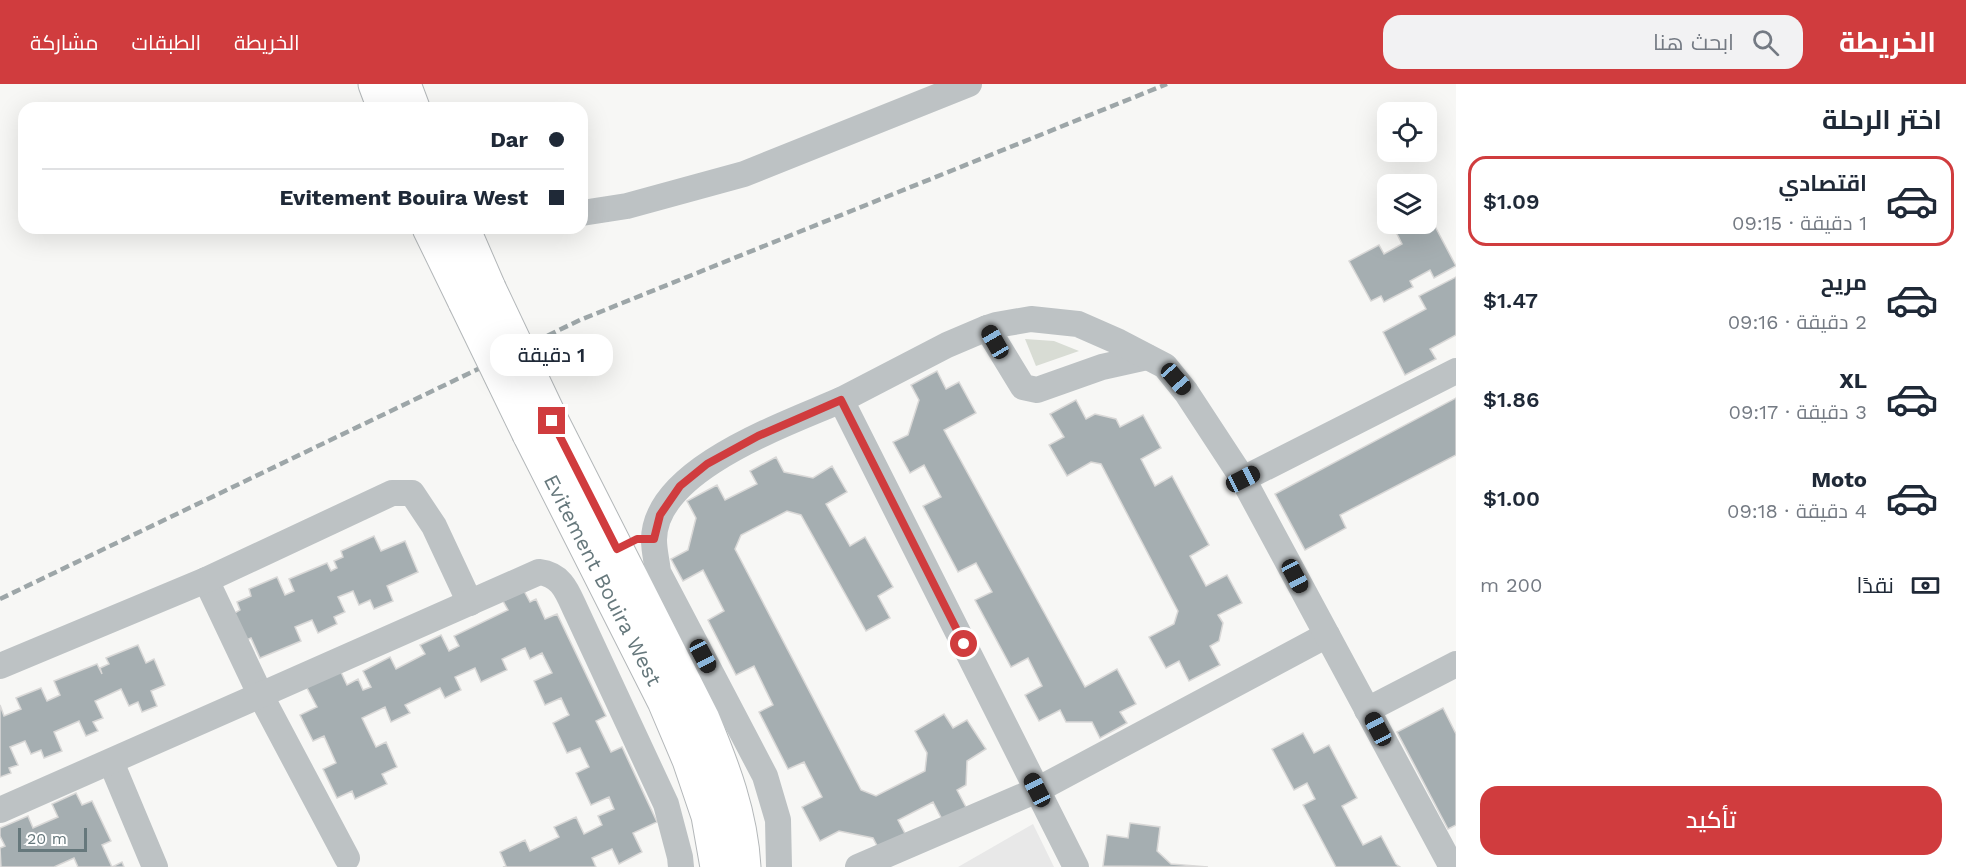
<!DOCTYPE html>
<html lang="ar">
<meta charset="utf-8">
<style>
:root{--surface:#fff;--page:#f2f2f3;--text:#1f2937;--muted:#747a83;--line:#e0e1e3;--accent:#d03c3e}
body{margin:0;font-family:"Work Sans",Cairo,sans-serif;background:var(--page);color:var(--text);direction:rtl;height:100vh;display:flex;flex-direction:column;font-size:22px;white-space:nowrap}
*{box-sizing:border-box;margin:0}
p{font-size:20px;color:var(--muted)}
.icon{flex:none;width:33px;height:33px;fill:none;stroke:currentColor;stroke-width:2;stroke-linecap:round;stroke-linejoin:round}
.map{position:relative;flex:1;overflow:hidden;direction:ltr}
.drawer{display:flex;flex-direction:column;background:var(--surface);width:510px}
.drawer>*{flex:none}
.hud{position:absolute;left:18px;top:18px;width:570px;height:132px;border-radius:18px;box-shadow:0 6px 24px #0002;direction:rtl;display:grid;align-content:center;height:132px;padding:0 24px;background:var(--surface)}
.controls{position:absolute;left:1377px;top:18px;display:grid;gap:12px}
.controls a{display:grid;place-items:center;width:60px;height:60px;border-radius:12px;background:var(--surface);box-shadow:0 6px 24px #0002;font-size:30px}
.scale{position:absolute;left:18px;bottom:15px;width:69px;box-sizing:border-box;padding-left:6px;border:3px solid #66787c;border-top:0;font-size:16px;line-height:21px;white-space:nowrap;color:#66787c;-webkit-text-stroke:4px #fff;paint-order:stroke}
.end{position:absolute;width:27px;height:27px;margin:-14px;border:8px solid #d03c3e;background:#fff;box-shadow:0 0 0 3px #fff}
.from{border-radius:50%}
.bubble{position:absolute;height:42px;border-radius:18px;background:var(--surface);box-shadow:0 6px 24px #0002;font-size:20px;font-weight:600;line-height:42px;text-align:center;direction:rtl}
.car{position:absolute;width:18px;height:36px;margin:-18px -9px;border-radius:8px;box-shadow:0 0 4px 2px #0007;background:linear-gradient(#222 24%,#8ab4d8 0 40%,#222 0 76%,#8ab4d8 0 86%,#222 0)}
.hud b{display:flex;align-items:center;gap:21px;height:57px;font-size:22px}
.hud b+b{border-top:2px solid var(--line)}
.hud i{width:15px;height:15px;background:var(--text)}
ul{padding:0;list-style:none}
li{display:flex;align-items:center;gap:18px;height:90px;margin:0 12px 9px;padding:0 12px;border:3px solid transparent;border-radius:18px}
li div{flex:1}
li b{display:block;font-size:22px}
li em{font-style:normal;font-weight:600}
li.on{border-color:var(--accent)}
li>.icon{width:54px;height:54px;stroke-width:1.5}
h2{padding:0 24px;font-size:27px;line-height:72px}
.pay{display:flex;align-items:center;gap:15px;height:66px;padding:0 24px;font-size:22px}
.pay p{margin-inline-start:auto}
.button{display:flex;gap:12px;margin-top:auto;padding:12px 24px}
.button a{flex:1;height:69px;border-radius:18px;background:var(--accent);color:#fff;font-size:24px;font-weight:600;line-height:69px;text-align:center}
header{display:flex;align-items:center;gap:36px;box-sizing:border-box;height:84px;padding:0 30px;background:var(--accent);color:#fff}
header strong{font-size:28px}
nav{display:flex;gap:33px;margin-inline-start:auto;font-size:21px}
.search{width:420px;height:54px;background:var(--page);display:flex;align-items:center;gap:15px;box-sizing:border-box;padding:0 21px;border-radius:18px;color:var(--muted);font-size:22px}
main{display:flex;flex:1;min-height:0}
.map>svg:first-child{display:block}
.built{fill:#e8e8e8}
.green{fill:#d8dcd4}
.building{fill:#a5aeb1;stroke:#d9d8d7;stroke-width:1.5}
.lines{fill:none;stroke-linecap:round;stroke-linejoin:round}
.highway-casing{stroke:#b3b7b9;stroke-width:35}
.street{stroke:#bdc2c4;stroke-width:26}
.highway{stroke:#fff;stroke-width:33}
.rail{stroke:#9da6a8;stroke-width:4.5;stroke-dasharray:9 4.5;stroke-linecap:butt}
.highway-bridge-casing{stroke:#b3b7b9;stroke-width:35;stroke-linecap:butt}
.highway-bridge{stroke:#fff;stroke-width:33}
.route{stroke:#d03c3e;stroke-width:8}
.labels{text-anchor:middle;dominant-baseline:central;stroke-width:6;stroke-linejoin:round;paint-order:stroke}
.street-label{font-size:21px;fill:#66787c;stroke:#fff}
</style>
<header>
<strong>الخريطة</strong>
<div class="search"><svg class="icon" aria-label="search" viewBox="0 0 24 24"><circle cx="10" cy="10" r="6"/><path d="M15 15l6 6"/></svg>ابحث هنا</div>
<nav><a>الخريطة</a><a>الطبقات</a><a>مشاركة</a></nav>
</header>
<main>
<section class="drawer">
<h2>اختر الرحلة</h2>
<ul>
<li class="on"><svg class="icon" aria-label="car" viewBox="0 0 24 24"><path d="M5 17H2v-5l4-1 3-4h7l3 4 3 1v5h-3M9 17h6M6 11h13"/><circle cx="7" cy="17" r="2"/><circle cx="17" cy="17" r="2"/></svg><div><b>اقتصادي</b><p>1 دقيقة · 09:15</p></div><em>$1.09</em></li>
<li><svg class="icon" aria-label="car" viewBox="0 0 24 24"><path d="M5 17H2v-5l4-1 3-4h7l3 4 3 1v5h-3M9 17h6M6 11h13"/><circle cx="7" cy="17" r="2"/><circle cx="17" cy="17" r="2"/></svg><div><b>مريح</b><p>2 دقيقة · 09:16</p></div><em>$1.47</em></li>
<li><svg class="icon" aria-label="car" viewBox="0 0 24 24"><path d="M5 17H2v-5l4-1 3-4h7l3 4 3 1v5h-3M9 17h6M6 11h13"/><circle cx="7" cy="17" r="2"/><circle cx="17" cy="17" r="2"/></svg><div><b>XL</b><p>3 دقيقة · 09:17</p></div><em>$1.86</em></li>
<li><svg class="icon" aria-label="car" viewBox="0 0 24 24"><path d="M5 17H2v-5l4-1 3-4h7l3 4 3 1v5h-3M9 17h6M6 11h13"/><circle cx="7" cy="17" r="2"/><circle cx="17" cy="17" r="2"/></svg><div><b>Moto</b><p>4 دقيقة · 09:18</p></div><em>$1.00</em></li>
</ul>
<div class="pay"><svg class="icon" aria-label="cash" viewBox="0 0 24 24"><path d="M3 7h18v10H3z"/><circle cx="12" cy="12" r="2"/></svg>نقدًا<p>200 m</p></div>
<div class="button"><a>تأكيد</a></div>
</section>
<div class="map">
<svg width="1456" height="783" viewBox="0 0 1456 783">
<rect width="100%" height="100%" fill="#f7f7f5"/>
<path class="built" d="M1033,740L1054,783H958Z"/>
<path class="green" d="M1025,255L1054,257L1079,267L1036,282Z"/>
<g class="building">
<path d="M1429,131L1456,182L1434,194L1430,186L1410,197L1413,203L1384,218L1381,212L1371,217L1349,177L1379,161L1384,170L1402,160L1396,148L1412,140H1426V132Z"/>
<path d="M1456,193V251L1430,265L1436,275L1405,291L1383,248L1426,225L1419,212Z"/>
<path d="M937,287L946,305L959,298L976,329L944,346L1085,603L1117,585L1136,620L1120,628L1127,639L1100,654L1092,638H1066L1060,626L1039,637L1025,611L1042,602L1028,574L1011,583L975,516L992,508L976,479L958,488L923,422L941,413L924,381L910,389L893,358L908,351L919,316L911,301Z"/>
<path d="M1456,314V371L1340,431L1346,444L1305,466L1275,410Z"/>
<path d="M1076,316L1086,335L1095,330L1116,335L1120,343L1143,331L1161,364L1141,375L1155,402L1172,392L1209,461L1190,472L1206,502L1227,491L1242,519L1218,531L1223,539L1219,557L1210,562L1220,581L1189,597L1179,577L1166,584L1149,553L1174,540L1178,527L1101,380L1091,378L1067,392L1049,361L1064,353L1050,330Z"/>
<path d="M776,373L784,388L813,394L832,382L847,408L826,420L850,462L865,453L893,503L878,512L890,534L866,547L801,431L787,427L741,451L735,465L861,706L876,712L925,687L927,669L915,647L944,630L953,644L967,636L986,665L967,677L966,701L957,706L968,727L944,739L933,718L898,736L909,757L882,771L873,754L839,747L820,757L802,723L822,713L804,678L788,685L759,628L773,621L754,582L736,591L708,536L724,527L703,486L683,497L671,475L688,466L696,434L687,417L717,401L725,416L757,400L750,387Z"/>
<path d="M374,452L381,467L405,457L418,488L387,502L393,517L374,525L370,516L359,521L353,507L338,513L345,528L334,533L337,540L318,549L312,536L295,543L301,557L260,574L251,554L244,557L233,530L240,526L237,518L251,512L249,505L277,493L285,511L294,507L289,495L327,479L331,487L337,484L334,477L343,473L341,467Z"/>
<path d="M524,507L530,518L536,515L545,535L557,530L606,632L596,637L611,668L622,663L657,738L633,749L642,768L619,780L612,765L592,774L596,783H503L506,782L500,768L525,756L530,767L559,753L554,743L576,733L584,750L602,741L598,732L614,725L609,713L591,721L576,689L589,683L580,664L567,669L553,639L569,631L561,614L545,621L534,597L552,589L542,569L530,575L525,564L502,575L507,586L481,598L475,584L455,593L461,606L445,614L440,604L405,621L410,629L391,638L385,623L362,634L376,663L386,658L397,683L382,690L387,700L355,715L352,707L337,714L323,685L336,679L324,652L313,657L300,631L317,623L306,602L340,586L347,601L358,595L363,606L371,603L363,587L390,573L396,585L425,570L420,561L441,551L449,567L459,562L454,552L508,526L503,517Z"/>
<path d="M138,561L146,579L154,575L165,601L151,607L157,622L142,628L138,618L129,622L121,605L95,617L103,634L93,638L98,647L86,652L79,637L54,648L62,667L44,674L41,666L31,670L25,657L10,663L18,681L9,684L11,689L0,693V621L4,632L21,625L16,614L41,604L47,617L60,611L54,597L97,580L102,590L100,584L109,580L106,574Z"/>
<path d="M1443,624L1456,650V741L1448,745L1397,648Z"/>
<path d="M1303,649L1314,669L1329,661L1357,714L1342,722L1363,761L1381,752L1396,780L1400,783H1336L1303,721L1315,715L1307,699L1294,706L1272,665Z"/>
<path d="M76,709L82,721L92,717L111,757L102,761L112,783L122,778L124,783H78L74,774L54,783H1L0,764L5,762L0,752V744L28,732L33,744L58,733L52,720Z"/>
<path d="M1130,739L1160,743L1157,767L1171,780L1208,783L1103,782L1107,751L1128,754Z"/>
</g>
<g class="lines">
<defs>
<g id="highway">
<path d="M375,0L384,24"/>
<path d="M404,0L413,24"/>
<path d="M429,144L465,218"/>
<path d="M463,144L489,204"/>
<path d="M552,337L703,635C723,683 741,730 744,783"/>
<path d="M529,350L664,617L689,676L708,732L717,783"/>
</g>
</defs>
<use href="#highway" class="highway-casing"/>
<g class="street">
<path d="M582,129L627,122L744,90L969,0"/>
<path d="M987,244L1023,303L1037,306L1102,283L1147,273"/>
<path d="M1243,395L1456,287"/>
<path d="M206,496L261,612L347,774"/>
<path d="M0,582L206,496L392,409H412L434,442L470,519"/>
<path d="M1367,626L1456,580"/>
<path d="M111,678L155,783"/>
<path d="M0,726L539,488C564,491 568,511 578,531L666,720L680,773L681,783"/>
<path d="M779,783L778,736L765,692L658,488C657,478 654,467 654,456C654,385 787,340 841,316"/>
<path d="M858,783L1037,706L1327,551"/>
<path d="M1076,783L841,316L947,261L987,244L996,241L1031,235L1078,240L1119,258L1165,282L1186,308L1243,395L1452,783"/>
</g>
<use href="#highway" class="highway"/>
<path class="rail" d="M0,515L580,236L1167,0"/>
<defs>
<g id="highway-bridge">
<path d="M489,204L552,337"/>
<path d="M465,218L529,350"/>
</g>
</defs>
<use href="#highway-bridge" class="highway-bridge-casing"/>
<use href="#highway-bridge" class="highway-bridge"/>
</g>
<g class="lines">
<path class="route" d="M552,337L617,465L637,455H654L660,431L680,402L707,380L758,352L841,316L964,560"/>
</g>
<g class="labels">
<g class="street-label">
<text transform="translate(603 496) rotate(63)">Evitement Bouira West</text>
</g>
</g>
</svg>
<div class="controls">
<a><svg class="icon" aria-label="locate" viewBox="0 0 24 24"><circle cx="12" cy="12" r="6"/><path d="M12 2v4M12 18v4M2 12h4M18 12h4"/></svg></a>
<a><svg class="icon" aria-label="layers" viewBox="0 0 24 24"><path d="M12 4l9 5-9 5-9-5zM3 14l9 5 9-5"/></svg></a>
</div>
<div class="scale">20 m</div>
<i class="end from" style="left:964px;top:560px"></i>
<i class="end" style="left:552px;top:337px"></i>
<div class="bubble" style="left:490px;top:250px;width:123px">1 دقيقة</div>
<i class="car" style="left:995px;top:258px;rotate:330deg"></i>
<i class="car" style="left:1176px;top:295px;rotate:139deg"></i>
<i class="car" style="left:1243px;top:395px;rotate:63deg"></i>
<i class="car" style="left:1295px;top:492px;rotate:152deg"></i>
<i class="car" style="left:703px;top:572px;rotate:152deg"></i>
<i class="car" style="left:1378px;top:645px;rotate:332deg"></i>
<i class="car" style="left:1037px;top:706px;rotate:333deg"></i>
<div class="hud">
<b><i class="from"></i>Dar</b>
<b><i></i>Evitement Bouira West</b>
</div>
</div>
</main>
